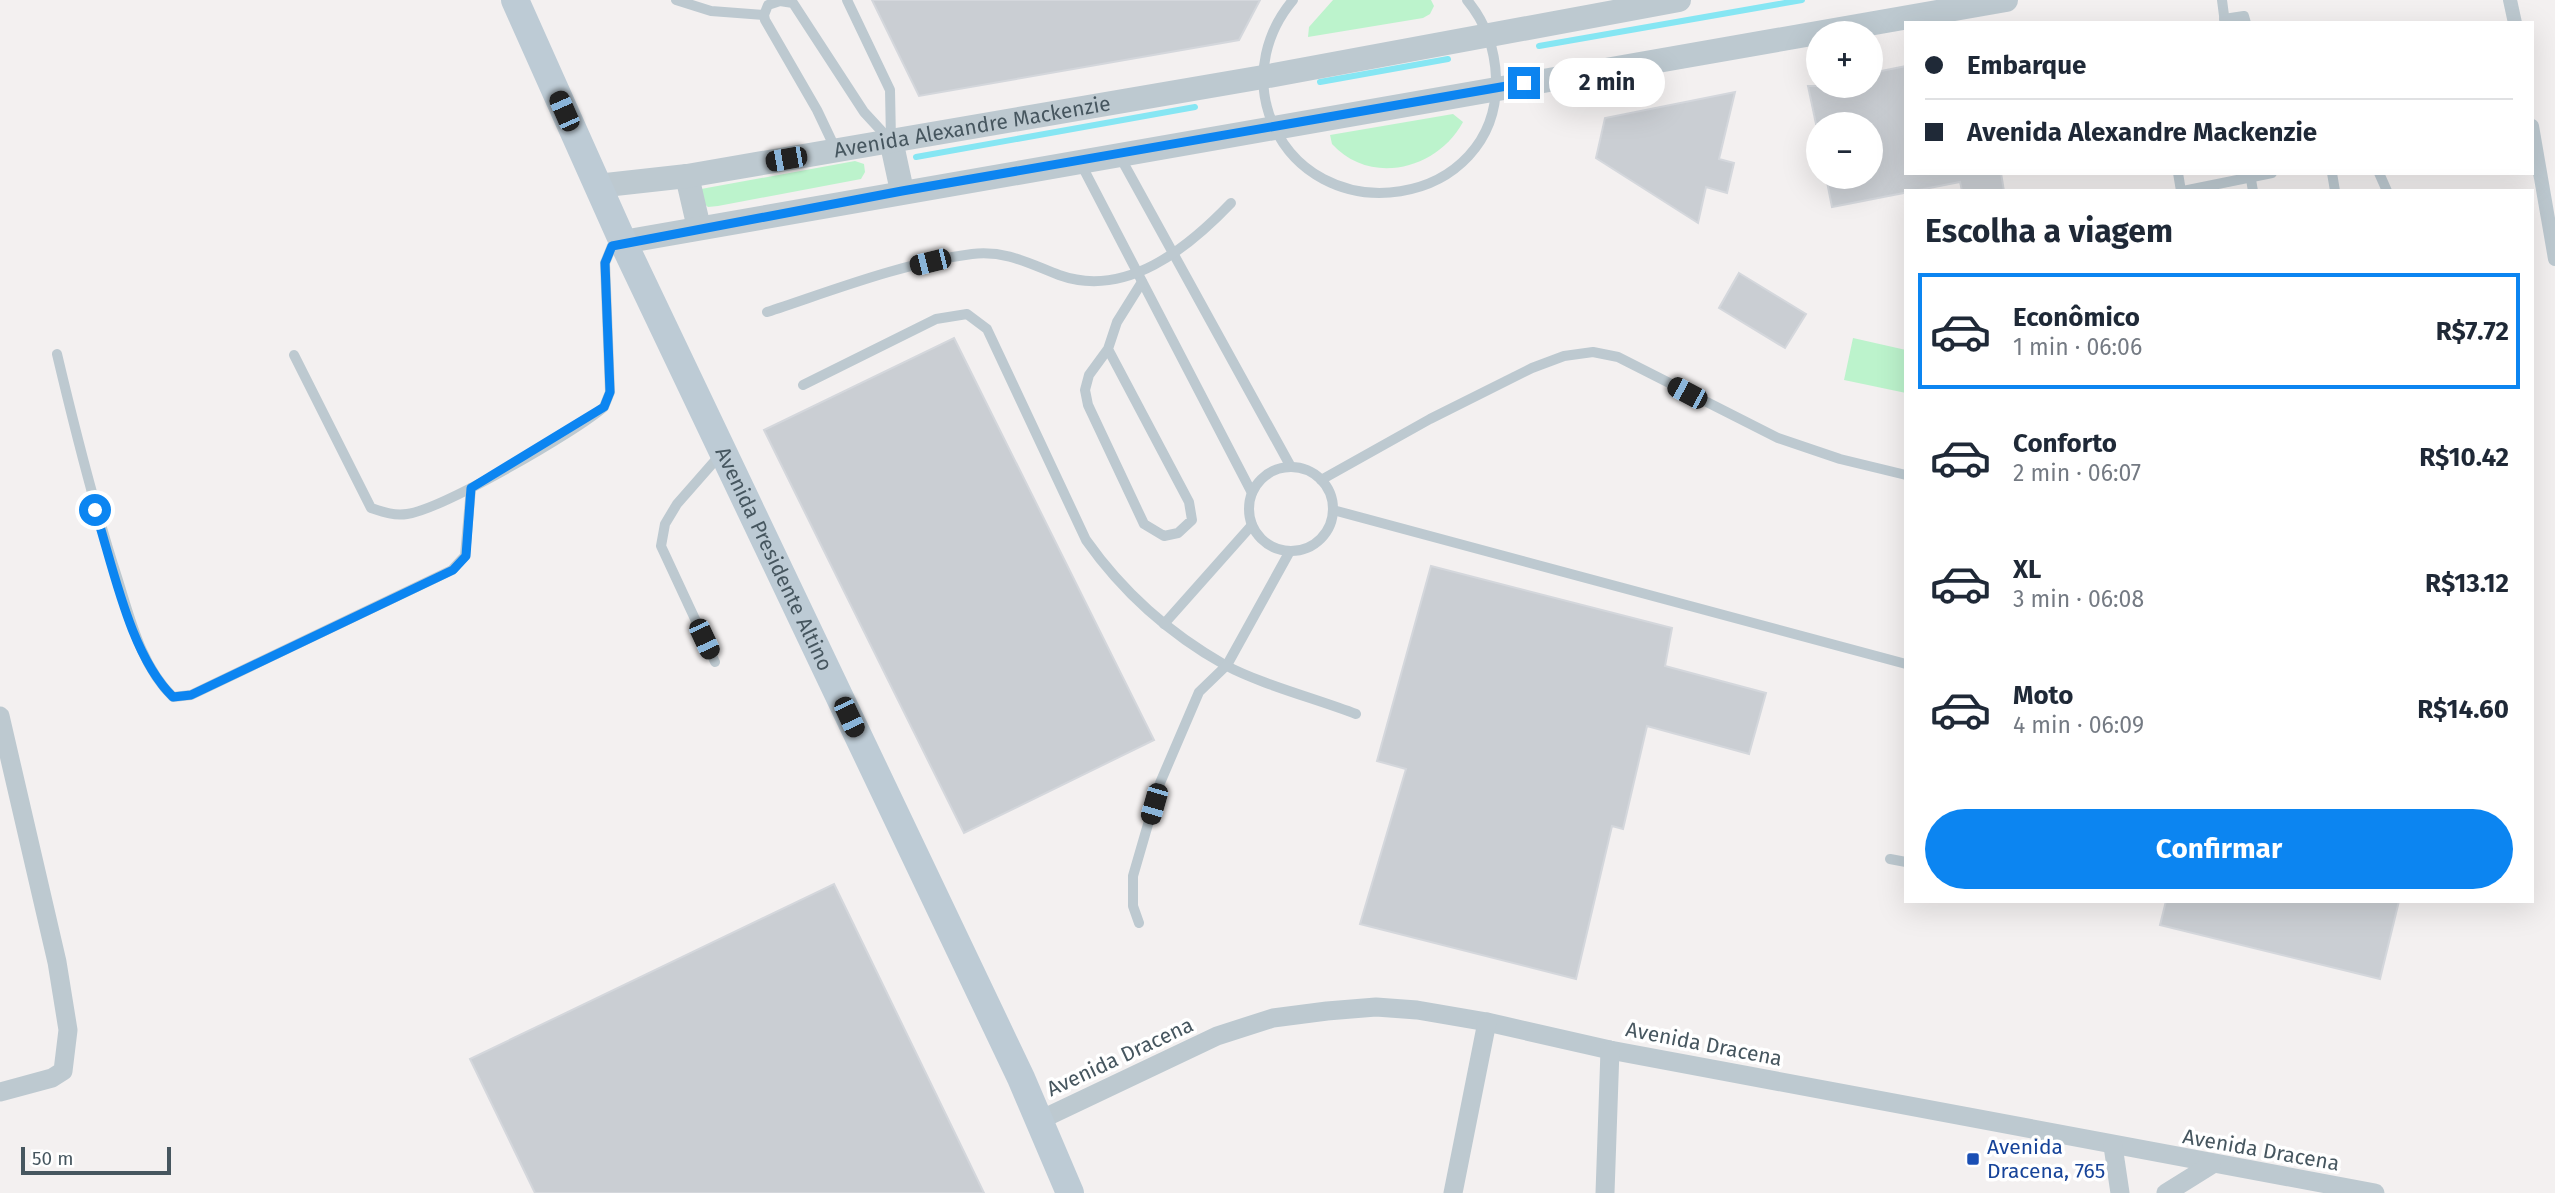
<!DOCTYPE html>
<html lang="pt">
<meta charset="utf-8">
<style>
:root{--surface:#fff;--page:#f6f6f7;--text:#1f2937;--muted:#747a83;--line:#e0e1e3;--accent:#0c85f1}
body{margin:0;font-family:"Fira Sans",sans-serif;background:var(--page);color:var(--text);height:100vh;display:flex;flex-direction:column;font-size:26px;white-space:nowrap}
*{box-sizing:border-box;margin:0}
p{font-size:23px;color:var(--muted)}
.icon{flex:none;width:38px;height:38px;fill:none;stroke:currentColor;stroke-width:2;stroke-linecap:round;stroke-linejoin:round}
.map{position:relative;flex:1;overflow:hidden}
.sheet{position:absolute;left:1904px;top:189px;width:630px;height:714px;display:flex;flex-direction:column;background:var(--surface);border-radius:0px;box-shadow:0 7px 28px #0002}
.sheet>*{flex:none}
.top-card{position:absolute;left:1904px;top:21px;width:630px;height:154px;border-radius:0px;box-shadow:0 7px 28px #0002;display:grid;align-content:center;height:154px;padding:0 21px;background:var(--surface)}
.fabs{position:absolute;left:1806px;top:21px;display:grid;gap:14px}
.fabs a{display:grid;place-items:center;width:77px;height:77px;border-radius:50%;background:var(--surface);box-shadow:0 7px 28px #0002;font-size:35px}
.scale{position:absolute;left:21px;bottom:18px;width:150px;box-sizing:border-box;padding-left:7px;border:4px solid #46565f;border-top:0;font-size:19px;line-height:24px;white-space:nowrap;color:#46565f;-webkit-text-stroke:5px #fff;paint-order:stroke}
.end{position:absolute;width:32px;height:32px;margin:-16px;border:9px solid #0c85f1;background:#fff;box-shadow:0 0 0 4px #fff}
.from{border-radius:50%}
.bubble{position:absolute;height:49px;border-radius:24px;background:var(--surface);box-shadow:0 7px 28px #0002;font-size:23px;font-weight:700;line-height:49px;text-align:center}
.car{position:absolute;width:21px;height:42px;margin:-21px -10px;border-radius:9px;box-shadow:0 0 5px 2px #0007;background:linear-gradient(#222 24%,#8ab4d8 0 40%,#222 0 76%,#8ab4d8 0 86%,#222 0)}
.top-card b{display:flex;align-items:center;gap:24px;height:66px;font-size:26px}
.top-card b+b{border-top:2px solid var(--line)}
.top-card i{width:18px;height:18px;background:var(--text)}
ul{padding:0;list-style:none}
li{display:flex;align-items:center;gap:21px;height:116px;margin:0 14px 10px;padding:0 7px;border:4px solid transparent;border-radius:0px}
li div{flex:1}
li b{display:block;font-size:26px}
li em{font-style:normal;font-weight:700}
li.active{border-color:var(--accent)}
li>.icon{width:63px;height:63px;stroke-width:1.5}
h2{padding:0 21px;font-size:32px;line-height:84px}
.action{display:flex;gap:14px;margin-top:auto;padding:14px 21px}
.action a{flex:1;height:80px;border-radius:42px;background:var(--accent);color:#fff;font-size:28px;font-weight:700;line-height:80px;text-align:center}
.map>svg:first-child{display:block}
.green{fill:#bcf3cc}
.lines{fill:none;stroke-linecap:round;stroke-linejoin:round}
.stream{stroke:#86e6f3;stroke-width:6}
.building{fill:#caced3;stroke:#d4d7dc;stroke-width:2}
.service{stroke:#bdc9d0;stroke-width:10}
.pedestrian{stroke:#bdc9d0;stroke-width:14}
.minor{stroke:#bdc9d0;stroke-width:19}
.tertiary{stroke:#bdc9d0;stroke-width:24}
.secondary{stroke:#bdcbd5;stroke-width:28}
.route{stroke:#0c85f1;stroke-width:9}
.transit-dot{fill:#1a4fb4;stroke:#fff;stroke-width:2.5}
.labels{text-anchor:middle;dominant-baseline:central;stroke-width:7;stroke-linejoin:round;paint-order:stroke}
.street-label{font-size:21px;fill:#46565f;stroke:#fff}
.transit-label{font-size:21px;fill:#164399;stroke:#fff;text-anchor:start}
</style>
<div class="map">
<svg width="2555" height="1193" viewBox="0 0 2555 1193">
<rect width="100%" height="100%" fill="#f3f0f0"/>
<g class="green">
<path d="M1333,0H1431L1434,6L1430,14L1423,18L1308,37L1309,27Z"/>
<path d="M1453,114L1463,122C1437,170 1370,186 1332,144L1330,135Z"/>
<path d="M855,161L864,164L865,172L861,179L718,206L708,207L696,197L701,189Z"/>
<path d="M1853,338L1906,350V393L1844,380Z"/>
</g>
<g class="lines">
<g class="stream">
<path d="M1539,46L1802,0"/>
<path d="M1320,82L1448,59"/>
<path d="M916,157L1195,107"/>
</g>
</g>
<g class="building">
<path d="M872,0H1260L1239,40L919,96Z"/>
<path d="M1906,66V173H2001L2004,191H1962L1960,182L1832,207L1826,177H1871V124H1816L1808,86H1871V73Z"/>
<path d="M1735,92L1719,159L1734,163L1727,193L1706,187L1698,223L1596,158L1605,118Z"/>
<path d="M1739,273L1806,314L1785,348L1719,308Z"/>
<path d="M954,338L1154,740L964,833L764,430Z"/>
<path d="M1431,566L1672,628L1665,666L1766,693L1749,754L1647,726L1623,829L1612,826L1576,979L1360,924L1406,769L1377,761Z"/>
<path d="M834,884L984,1193H535L470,1059Z"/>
<path d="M2166,901H2399L2380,979L2160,925Z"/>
</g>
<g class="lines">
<g class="service">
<path d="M676,0L711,11L764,15"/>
<path d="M847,0L890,90L891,140"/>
<path d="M1293,0C1266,32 1256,74 1269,114C1312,238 1501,208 1496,78C1495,48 1486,23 1467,0"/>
<path d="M2222,0L2225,23"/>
<path d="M2224,19L2244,16L2246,23"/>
<path d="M836,150L817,110L765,20L764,15L768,5L780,1L793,3L864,112L888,138"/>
<path d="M1119,155L1291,467"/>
<path d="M1081,164L1252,493"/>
<path d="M2178,173L2181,191"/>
<path d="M2332,173L2335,191"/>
<path d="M2379,173L2387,191"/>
<path d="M2250,174L2253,191"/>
<path d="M2183,191L2272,173"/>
<path d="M767,312C834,290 902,263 972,254C1006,250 1030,264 1059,275C1126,299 1188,248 1231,203"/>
<path d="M1108,349L1189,502L1192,520L1178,533L1164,536L1144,524L1088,405L1085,390L1089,375L1108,349L1117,322L1142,282"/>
<path d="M57,354C75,430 93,503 117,577C130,618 141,666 173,697L191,695L452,570L465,556L471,488"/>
<path d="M294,355L371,508C383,512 394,516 407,514C442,509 576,432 604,407L610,392L605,263L612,246L619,244"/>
<path d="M803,385L936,319L967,314L987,329L1086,540C1122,591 1170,634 1225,665C1260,684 1317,699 1356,714"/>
<circle cx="1291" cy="509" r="42"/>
<path d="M1321,480L1430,419L1532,368L1564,356L1593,352L1618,357L1778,438L1840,459L1906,475"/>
<path d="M1333,510L1906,664"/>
<path d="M1164,624L1252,525"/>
<path d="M715,662L661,546L665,524L677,504L720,455"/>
<path d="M1890,859L1906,862"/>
<path d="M1139,923L1133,906V876L1160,783L1199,692L1227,665L1290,551"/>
</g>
<g class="pedestrian">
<path d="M2510,0L2515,23"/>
<path d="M2532,126L2555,259"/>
</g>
<g class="minor">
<path d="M0,716L57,962L68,1030L63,1071L52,1078L0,1092"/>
<path d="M1040,1120L1217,1036L1273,1018L1327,1011L1376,1007L1417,1010L1487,1022L1610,1050L2375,1193"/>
<path d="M2113,1146L2120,1193"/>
<path d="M1453,1193L1487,1022"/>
<path d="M1605,1193L1610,1050"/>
<path d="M2166,1193L2211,1165"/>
</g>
<g class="tertiary">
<path d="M891,140L902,191"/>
<path d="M687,176L699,228"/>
<path id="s1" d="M597,186L687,176L1263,77L1679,0"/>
<path d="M623,242L2006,0"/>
</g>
<path class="secondary" id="s2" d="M515,0L623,242L1021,1078L1070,1193"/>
</g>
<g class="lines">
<path class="route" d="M95,510C113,566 130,655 173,697L191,695L453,570L466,556L471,488L604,407L610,392L605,263L612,246L902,191L1524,83"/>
</g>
<rect class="transit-dot" x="1966" y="1152" width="14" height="14" rx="3.5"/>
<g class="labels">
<g class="street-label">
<text stroke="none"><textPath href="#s1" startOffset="380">Avenida Alexandre Mackenzie</textPath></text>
<text stroke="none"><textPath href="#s2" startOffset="616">Avenida Presidente Altino</textPath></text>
<text transform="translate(1704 1044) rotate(11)">Avenida Dracena</text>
<text transform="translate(1120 1057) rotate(-25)">Avenida Dracena</text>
<text transform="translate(2261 1150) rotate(10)">Avenida Dracena</text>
</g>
<g class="transit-label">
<text x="1987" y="1147">Avenida<tspan x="1987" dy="24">Dracena, 765</tspan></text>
</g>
</g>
</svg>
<div class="fabs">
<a>+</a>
<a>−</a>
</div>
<div class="scale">50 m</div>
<i class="end from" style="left:95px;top:510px"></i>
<i class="end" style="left:1524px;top:83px"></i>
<div class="bubble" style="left:1549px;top:58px;width:116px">2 min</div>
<i class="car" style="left:564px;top:111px;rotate:336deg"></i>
<i class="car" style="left:786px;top:159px;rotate:260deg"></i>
<i class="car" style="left:930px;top:262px;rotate:256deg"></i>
<i class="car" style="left:1687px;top:393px;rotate:298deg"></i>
<i class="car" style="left:704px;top:639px;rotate:155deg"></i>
<i class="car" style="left:849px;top:717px;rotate:155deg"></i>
<i class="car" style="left:1154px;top:804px;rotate:196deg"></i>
<div class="top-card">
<b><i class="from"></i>Embarque</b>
<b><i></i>Avenida Alexandre Mackenzie</b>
</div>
<section class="sheet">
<h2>Escolha a viagem</h2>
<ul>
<li class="active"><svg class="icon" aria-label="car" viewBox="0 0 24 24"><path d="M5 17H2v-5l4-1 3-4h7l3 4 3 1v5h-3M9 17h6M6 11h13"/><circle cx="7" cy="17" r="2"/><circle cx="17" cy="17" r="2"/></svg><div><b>Econômico</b><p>1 min · 06:06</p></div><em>R$7.72</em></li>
<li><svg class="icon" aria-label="car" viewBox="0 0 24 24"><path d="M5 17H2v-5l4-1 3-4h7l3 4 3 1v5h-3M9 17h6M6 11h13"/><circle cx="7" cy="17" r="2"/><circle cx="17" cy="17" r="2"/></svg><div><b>Conforto</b><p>2 min · 06:07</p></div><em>R$10.42</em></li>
<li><svg class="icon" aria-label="car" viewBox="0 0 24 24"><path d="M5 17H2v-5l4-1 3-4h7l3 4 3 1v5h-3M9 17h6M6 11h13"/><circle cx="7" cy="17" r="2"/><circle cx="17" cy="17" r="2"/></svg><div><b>XL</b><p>3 min · 06:08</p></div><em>R$13.12</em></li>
<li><svg class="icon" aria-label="car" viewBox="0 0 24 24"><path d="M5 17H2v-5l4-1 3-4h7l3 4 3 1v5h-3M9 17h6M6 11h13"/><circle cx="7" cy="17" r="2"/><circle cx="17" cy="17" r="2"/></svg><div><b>Moto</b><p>4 min · 06:09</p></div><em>R$14.60</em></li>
</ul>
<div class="action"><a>Confirmar</a></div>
</section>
</div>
